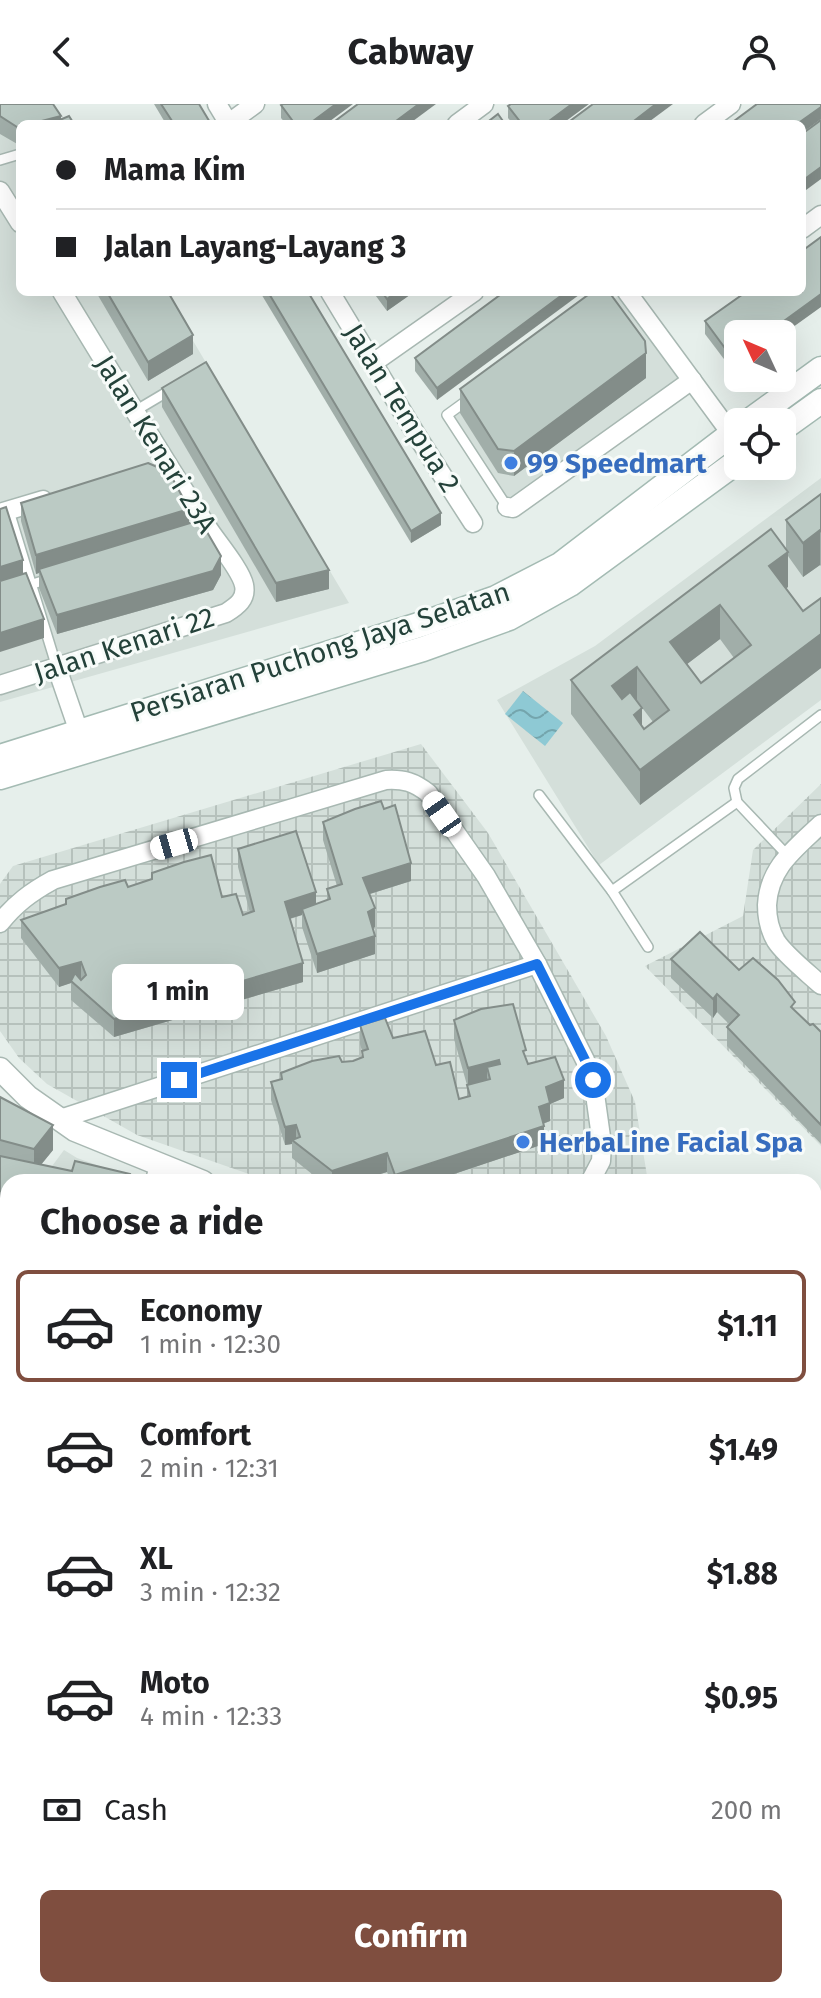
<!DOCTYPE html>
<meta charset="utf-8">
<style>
:root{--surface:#fff;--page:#f2f2f2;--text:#202124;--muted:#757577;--line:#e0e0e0;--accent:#7f4e3f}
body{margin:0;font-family:"Fira Sans",sans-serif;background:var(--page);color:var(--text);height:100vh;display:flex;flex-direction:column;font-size:30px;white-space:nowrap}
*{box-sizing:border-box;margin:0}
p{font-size:26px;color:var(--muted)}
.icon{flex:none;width:44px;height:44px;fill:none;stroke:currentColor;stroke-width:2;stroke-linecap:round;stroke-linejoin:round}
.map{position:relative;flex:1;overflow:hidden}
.panel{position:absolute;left:0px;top:1070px;width:822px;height:824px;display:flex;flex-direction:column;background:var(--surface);border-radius:24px 24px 0 0;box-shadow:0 8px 32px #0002}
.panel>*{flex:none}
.top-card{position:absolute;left:16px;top:16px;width:790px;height:176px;border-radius:12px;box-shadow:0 8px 32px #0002;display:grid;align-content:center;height:176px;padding:0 40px;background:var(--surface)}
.needle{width:52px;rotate:314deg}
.buttons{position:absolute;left:724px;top:216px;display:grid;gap:16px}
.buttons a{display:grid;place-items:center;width:72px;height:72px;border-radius:12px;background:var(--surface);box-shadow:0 8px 32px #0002;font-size:40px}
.end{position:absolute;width:36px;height:36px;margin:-18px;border:10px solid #1a73e8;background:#fff;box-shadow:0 0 0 4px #fff}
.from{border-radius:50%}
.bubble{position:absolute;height:56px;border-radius:12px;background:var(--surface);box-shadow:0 8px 32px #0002;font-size:26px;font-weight:700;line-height:56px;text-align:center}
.car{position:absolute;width:24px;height:48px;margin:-24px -12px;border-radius:10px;box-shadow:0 0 6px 2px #0007;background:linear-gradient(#fff 24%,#345 0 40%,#fff 0 76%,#345 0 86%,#fff 0)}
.top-card b{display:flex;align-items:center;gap:28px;height:76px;font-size:30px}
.top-card b+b{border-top:2px solid var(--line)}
.top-card i{width:20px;height:20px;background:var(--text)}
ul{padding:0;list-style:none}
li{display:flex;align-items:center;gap:24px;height:112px;margin:0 16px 12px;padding:0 24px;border:4px solid transparent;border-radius:12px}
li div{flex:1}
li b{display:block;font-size:30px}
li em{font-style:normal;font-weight:700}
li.selected{border-color:var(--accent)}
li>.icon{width:72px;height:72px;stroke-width:1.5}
h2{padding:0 40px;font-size:36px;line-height:96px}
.pay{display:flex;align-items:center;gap:20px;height:88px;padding:0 40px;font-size:30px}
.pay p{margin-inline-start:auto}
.action{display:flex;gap:16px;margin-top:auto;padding:16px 40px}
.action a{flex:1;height:92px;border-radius:12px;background:var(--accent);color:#fff;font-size:32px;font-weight:700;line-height:92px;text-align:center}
header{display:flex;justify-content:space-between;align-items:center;height:104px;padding:0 40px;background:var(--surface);font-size:36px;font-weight:700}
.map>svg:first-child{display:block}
.built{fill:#d4dfda}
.industrial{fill:url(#industrial-grid)}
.green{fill:#bfe0c8}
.water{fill:url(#water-waves)}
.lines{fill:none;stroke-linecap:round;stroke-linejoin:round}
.service-casing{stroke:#a8b8b2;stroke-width:12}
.minor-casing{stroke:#a8b8b2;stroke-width:21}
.tertiary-casing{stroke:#a8b8b2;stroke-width:25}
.secondary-casing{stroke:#a4bbb3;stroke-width:27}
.service{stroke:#fff;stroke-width:9}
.minor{stroke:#fff;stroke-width:18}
.tertiary{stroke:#fff;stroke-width:22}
.secondary{stroke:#fff;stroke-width:24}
.wall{fill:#a1aea9;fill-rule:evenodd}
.shaded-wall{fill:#838d89}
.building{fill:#bbcac4;stroke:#838d89;stroke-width:2;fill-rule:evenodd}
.route{stroke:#1a73e8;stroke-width:10}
.shop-dot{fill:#3f7fe0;stroke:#f7fbf9;stroke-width:3}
.labels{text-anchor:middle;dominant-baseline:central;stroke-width:6;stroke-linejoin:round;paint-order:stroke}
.street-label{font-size:28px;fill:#24423a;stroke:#f7fbf9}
.shop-label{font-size:28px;font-weight:bold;fill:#366cbe;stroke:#f7fbf9;text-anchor:start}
</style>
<header><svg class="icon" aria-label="back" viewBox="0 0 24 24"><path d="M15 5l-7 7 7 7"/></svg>Cabway<svg class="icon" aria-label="person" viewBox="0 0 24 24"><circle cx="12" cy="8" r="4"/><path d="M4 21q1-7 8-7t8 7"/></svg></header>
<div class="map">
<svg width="821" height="1894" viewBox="0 0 821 1894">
<defs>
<pattern id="industrial-grid" width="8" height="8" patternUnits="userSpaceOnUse" patternTransform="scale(2)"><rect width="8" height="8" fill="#d4dfda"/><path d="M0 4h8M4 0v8" fill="none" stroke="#b6c1bc"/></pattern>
<pattern id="water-waves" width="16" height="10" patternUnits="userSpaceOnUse" patternTransform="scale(2)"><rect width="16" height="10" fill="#8ec9d4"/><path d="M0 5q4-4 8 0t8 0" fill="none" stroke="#74a5ad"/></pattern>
</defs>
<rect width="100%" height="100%" fill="#e6efeb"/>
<g class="built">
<path d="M0,0H52L64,20H20V188H164L349,499L0,598Z"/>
<path d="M621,190L683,275L507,397L452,312Z"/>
<path d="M821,374V596L599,761L497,596L595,542Z"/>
<path d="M64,1046L77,1054L145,1078H8V1886H195L188,1894H0V1064L44,1073Z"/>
</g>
<g class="industrial">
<path d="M421,640L488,729L606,932L635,998L648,1078H272L137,1031L47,980L19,954L0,927V780L13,762Z"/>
<path d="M821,680V1042L645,862L743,812L753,746Z"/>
</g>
<path class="green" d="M412,1886H482L475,1894H418Z"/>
<g class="water">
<path d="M523,587L563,619L545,642L505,610Z"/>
<path d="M814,1186L821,1193V1277L814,1284Z"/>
</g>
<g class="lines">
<defs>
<g id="service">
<path d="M0,56L20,50"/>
<path d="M469,295L447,311L507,403"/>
<path d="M135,307L172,285"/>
<path d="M9,407L57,564"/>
<path d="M0,490L49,475"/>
<path d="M539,691L612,787L737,698"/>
<path d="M788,752L737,698L734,684L738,675L821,611"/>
<path d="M612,787L648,843"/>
<path d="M150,1078L155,1059"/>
<path d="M814,1308C821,1315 821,1330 814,1338"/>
<path d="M820,1452L821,1451"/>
<path d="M100,1886L105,1894"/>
<path d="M393,1886L398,1894"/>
</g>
<g id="minor">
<path d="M217,0L229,20"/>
<path d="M229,19L255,0"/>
<path d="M457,20L484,0"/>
<path d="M704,20L731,0"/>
<path d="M0,87L20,119"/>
<path d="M802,125L821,111"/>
<path d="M330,188L417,332L473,419"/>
<path d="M627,188L738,339"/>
<path d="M373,259L474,188"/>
<path d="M507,403L513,404L692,276"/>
<path d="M0,409L43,396"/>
<path d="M57,564L79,628"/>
<path d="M0,581L226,509C237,502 247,495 244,481C241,466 217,438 208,424C158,346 110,267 62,188"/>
<path d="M821,720C795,745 769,763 767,801C767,815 769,825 776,837C785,851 808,869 821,881"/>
<path d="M0,819C15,800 31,788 53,776L386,676C404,675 414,678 428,689L486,772L537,860L585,956L593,976L602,1040L601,1057L590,1078"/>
<path d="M60,1015L537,860"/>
<path d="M814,1702L821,1696"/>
<path d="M0,1871L8,1885"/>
<path d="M186,1886L194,1894"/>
<path d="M791,1886L792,1894"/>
<path d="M160,1894L171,1886"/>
</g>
<g id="tertiary">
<path d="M0,965L28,993L75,1026L203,1078"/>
<path d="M223,1894L232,1886"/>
</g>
<g id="secondary">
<path d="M748,318L821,265"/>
<path d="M782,325L821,297"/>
<path d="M0,653L425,519L496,494L560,461L738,325"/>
<path d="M0,673L423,545L509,514L570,480L738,357"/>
</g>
</defs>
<use href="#service" class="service-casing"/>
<use href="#minor" class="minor-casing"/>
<use href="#tertiary" class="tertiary-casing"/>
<use href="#secondary" class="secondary-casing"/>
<use href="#service" class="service"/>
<use href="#minor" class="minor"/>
<use href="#tertiary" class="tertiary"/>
<use href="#secondary" class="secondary"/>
</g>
<g class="wall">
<path d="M0,0L61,16L74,20H20V58L19,56V41L0,30Z"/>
<path d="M154,0H199L211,20H166Z"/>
<path d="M281,1L326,20H286L281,14Z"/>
<path d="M508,2L562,20H513L508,14Z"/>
<path d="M821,133L733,267L705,230V217Z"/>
<path d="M96,188H168L193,250L148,277Z"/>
<path d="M260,188H308L441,421L411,439Z"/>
<path d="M373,188H414L387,207Z"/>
<path d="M504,188L437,296L415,267V254Z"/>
<path d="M646,274L514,372L498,369L460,309V285Z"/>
<path d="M162,284L329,485L276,498L162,303Z"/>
<path d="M821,390V462L820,461L803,473L788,452V483L786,484L803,507L821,494V564L640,701L571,610V576L786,446V416ZM720,535L734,554L701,579L687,560ZM637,597L653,618L644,625L642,623Z"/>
<path d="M21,399L189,419L221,471L213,486L57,530L39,484V469L36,470L21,417Z"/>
<path d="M323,718L411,777L370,790L375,823L373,824L375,850L317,869L302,823V811L290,815L303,878L114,933L71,896V879L59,883L21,834V816L66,801V795L128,783L152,775V769L222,793L243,811L250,809L238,763V745L316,800L327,796V785L337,782L323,736Z"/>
<path d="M671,855L739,866L795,907L810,921L821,928V1040L727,942V923L730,921L717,908L713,914L671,874Z"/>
<path d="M454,916L526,955L528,960L564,994L550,1000V1017L543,1020L544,1040L430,1078H391L387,1068L354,1078H322L292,1054V1040L285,1041L271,996V978L281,975V969L342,958L353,957L362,953V947L360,940V921L393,934L436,961L459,995L467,993V981L454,935Z"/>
<path d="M0,993L53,1046L41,1061L130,1078H8V1315L0,1313Z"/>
<path d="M0,1450L8,1648V1695L0,1697Z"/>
<path d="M0,1710L8,1727V1860L0,1847Z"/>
<path d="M821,1729V1883L814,1817V1730Z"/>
<path d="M25,1886H97V1894H30Z"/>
<path d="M328,1886H393V1894H333Z"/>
</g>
<g class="shaded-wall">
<path d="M336,0H353L326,20H309Z"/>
<path d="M419,0H436L409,20H392Z"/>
<path d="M572,0H589L562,20H545Z"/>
<path d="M656,0H673L646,20H630Z"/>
<path d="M821,3V15L802,29V20H797Z"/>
<path d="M61,12V20H30Z"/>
<path d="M20,22V34L19,32V41L17,42V23Z"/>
<path d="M821,63V75L802,89V77Z"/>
<path d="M396,188H414L387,207V195Z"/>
<path d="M566,188H583L437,296V284Z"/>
<path d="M821,190V203L782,231V230H766Z"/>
<path d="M193,231V250L148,277V258Z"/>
<path d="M646,249V274L514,372V347Z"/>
<path d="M738,251V263L733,267V255Z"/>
<path d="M189,405V424L39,465V469L36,470V451Z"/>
<path d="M441,409V421L411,439V427Z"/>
<path d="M820,426V461L803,473V439Z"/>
<path d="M788,448V483L769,496V462Z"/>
<path d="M221,452V471L213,486L57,530V511Z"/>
<path d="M23,456V475L0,482V463Z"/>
<path d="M329,466V485L276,498V479Z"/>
<path d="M720,501V535L670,573V538Z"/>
<path d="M44,515V534L0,548V529Z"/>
<path d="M821,530V564L640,701V666Z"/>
<path d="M637,563V597L612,616V582Z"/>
<path d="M642,604V638L634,611Z"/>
<path d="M411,759V777L363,792V774Z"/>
<path d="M316,788V807L302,805V811L285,816V798Z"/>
<path d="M375,804V823L368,827V808Z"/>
<path d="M375,832V850L317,869V850Z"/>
<path d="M81,858V877H71V879L59,883V864Z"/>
<path d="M303,859V878L114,933V915Z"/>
<path d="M717,890V908L713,914V895Z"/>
<path d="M499,956V975L487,963V978L468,983V964Z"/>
<path d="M564,976V994L550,1000V1017L539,1021V1003L546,983Z"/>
<path d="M53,1021V1046L34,1069V1045Z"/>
<path d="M296,1021V1039L292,1036V1040L285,1041V1023Z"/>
<path d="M544,1022V1040L430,1078H395V1071Z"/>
<path d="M387,1049V1068L354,1078H332V1067Z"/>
<path d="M821,1375V1388L814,1395V1382Z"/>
<path d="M8,1414V1433L0,1435V1416Z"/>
<path d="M821,1425V1437L814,1444V1431Z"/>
<path d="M81,1886H97V1894H56Z"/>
<path d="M120,1886H139L137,1888L120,1894Z"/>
<path d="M378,1886H393V1894H370V1892Z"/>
</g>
<g class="building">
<path d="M0,0H53L61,12L30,20H20V22L17,23L0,12Z"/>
<path d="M161,0H199L211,20H174Z"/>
<path d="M283,0H336L309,20H295L281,1Z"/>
<path d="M358,0H419L392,20H331Z"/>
<path d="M511,0H572L545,20H522L508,2Z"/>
<path d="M593,0H656L630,20H566Z"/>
<path d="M757,0H821V3L797,20H730Z"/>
<path d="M498,10L505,20H485Z"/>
<path d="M69,12L74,20H50Z"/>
<path d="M821,16V63L802,77V30Z"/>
<path d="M821,133V190L766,230H738V251L733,255L705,217L746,188H802V147Z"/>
<path d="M107,188H168L193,231L148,258Z"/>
<path d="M268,188H308L441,409L411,427Z"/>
<path d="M382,188H396L387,195Z"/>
<path d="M504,188H566L437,284L415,254Z"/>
<path d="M592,188H609L645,237L646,249L514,347L498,345L460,285Z"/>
<path d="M206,258L329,466L276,479L162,284Z"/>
<path d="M148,359L169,368L189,405L36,451L21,399Z"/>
<path d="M821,390V428L820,426L803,439L786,416Z"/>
<path d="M6,403L23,456L0,463V405Z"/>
<path d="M200,416L221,452L213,467L57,511L39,465Z"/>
<path d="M771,425L788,448L769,462L803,507L821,494V530L640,666L571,576ZM720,501L751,541L701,579L670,538ZM637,563L669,606L644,625L634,611L642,604L630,588L622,595L612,582Z"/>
<path d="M26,469L44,515L0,529V477Z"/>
<path d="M381,697L384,705L395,701L411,759L363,774L375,804L368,808L375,832L317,850L302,805L330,795L327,785L342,780L323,718L355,705Z"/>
<path d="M296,727L316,788L285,798L303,859L114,915L71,877L75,869L81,876L86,871L81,858L59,864L21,816L66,800V795L100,783L125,776L128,783L152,775V769L184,758L211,751L222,793L236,790L243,811L254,807L238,745Z"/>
<path d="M700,828L739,866L753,854L778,876L795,898L791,903L810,921L813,920L821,928V1021L727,923L739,911L717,890L713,895L671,855Z"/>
<path d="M513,900L526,946L523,947L528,960L555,953L564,976L546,983L550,999L539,1003L544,1022L395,1071L387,1049L332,1067L292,1036L300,1033L296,1021L285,1023L271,978L282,975L281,969L312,957L339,952L342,958L353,957L363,953L362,947L368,945L360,921L385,914L393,934L425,927L436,961L450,958L459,995L470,992L467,981L490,975L487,963L500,960L499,956L468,964L454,916L481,905Z"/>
<path d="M0,993L53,1021L34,1045L0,1036Z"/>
<path d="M0,1052L72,1067L75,1057L130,1070L128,1078H8V1291L0,1289Z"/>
<path d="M814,1344L821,1351V1375L814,1382Z"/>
<path d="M8,1362V1414L0,1416V1364Z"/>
<path d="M814,1395L818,1398L821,1395V1425L814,1431Z"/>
<path d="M8,1449V1677L0,1678V1450Z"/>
<path d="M4,1709L8,1727V1841L0,1829V1710Z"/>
<path d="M821,1729V1827H817L814,1805V1730Z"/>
<path d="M817,1831H821V1870Z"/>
<path d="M40,1886H81L56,1893Z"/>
<path d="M339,1886H378L370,1892L371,1894H344Z"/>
</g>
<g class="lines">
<path class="route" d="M179,976L537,860L585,956L593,976"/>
</g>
<g class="shop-dot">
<circle cx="511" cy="359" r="8"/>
<circle cx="523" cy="1038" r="8"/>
</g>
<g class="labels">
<g class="street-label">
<text transform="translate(402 304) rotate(58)">Jalan Tempua 2</text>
<text transform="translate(156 340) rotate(58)">Jalan Kenari 23A</text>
<text transform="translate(124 541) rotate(-18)">Jalan Kenari 22</text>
<text transform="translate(320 548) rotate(-18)">Persiaran Puchong Jaya Selatan</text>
</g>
<g class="shop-label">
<text x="527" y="359">99 Speedmart</text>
<text x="539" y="1038">HerbaLine Facial Spa</text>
</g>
</g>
</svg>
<div class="buttons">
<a><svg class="needle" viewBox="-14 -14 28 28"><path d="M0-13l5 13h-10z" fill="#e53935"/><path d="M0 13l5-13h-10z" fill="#757577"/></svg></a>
<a><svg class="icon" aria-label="locate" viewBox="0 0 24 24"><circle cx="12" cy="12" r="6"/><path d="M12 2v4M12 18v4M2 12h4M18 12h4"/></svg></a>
</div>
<i class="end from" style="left:593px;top:976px"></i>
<i class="end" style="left:179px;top:976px"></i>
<div class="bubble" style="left:112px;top:860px;width:132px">1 min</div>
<i class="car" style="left:442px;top:710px;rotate:325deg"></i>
<i class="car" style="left:174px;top:740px;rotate:254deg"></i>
<div class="top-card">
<b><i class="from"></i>Mama Kim</b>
<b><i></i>Jalan Layang-Layang 3</b>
</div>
<section class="panel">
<h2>Choose a ride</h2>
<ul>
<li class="selected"><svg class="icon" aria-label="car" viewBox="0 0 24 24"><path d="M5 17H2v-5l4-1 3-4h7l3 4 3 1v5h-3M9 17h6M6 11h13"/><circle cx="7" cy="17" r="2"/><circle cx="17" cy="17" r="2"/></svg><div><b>Economy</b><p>1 min · 12:30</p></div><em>$1.11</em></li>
<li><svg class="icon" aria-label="car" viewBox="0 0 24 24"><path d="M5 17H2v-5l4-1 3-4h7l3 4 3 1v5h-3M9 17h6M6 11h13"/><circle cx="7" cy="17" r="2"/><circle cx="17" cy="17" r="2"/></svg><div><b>Comfort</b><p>2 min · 12:31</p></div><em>$1.49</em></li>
<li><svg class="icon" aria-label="car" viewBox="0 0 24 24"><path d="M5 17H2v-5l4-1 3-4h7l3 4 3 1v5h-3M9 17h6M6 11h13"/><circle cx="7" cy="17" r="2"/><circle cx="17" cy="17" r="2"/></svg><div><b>XL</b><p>3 min · 12:32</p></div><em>$1.88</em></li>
<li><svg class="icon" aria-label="car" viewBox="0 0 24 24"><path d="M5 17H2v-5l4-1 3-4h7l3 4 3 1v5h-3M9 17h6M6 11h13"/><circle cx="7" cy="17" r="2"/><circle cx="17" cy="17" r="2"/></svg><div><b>Moto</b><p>4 min · 12:33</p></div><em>$0.95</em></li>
</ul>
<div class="pay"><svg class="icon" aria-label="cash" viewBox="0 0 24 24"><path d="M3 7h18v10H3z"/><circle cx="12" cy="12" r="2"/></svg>Cash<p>200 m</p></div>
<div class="action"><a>Confirm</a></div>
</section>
</div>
